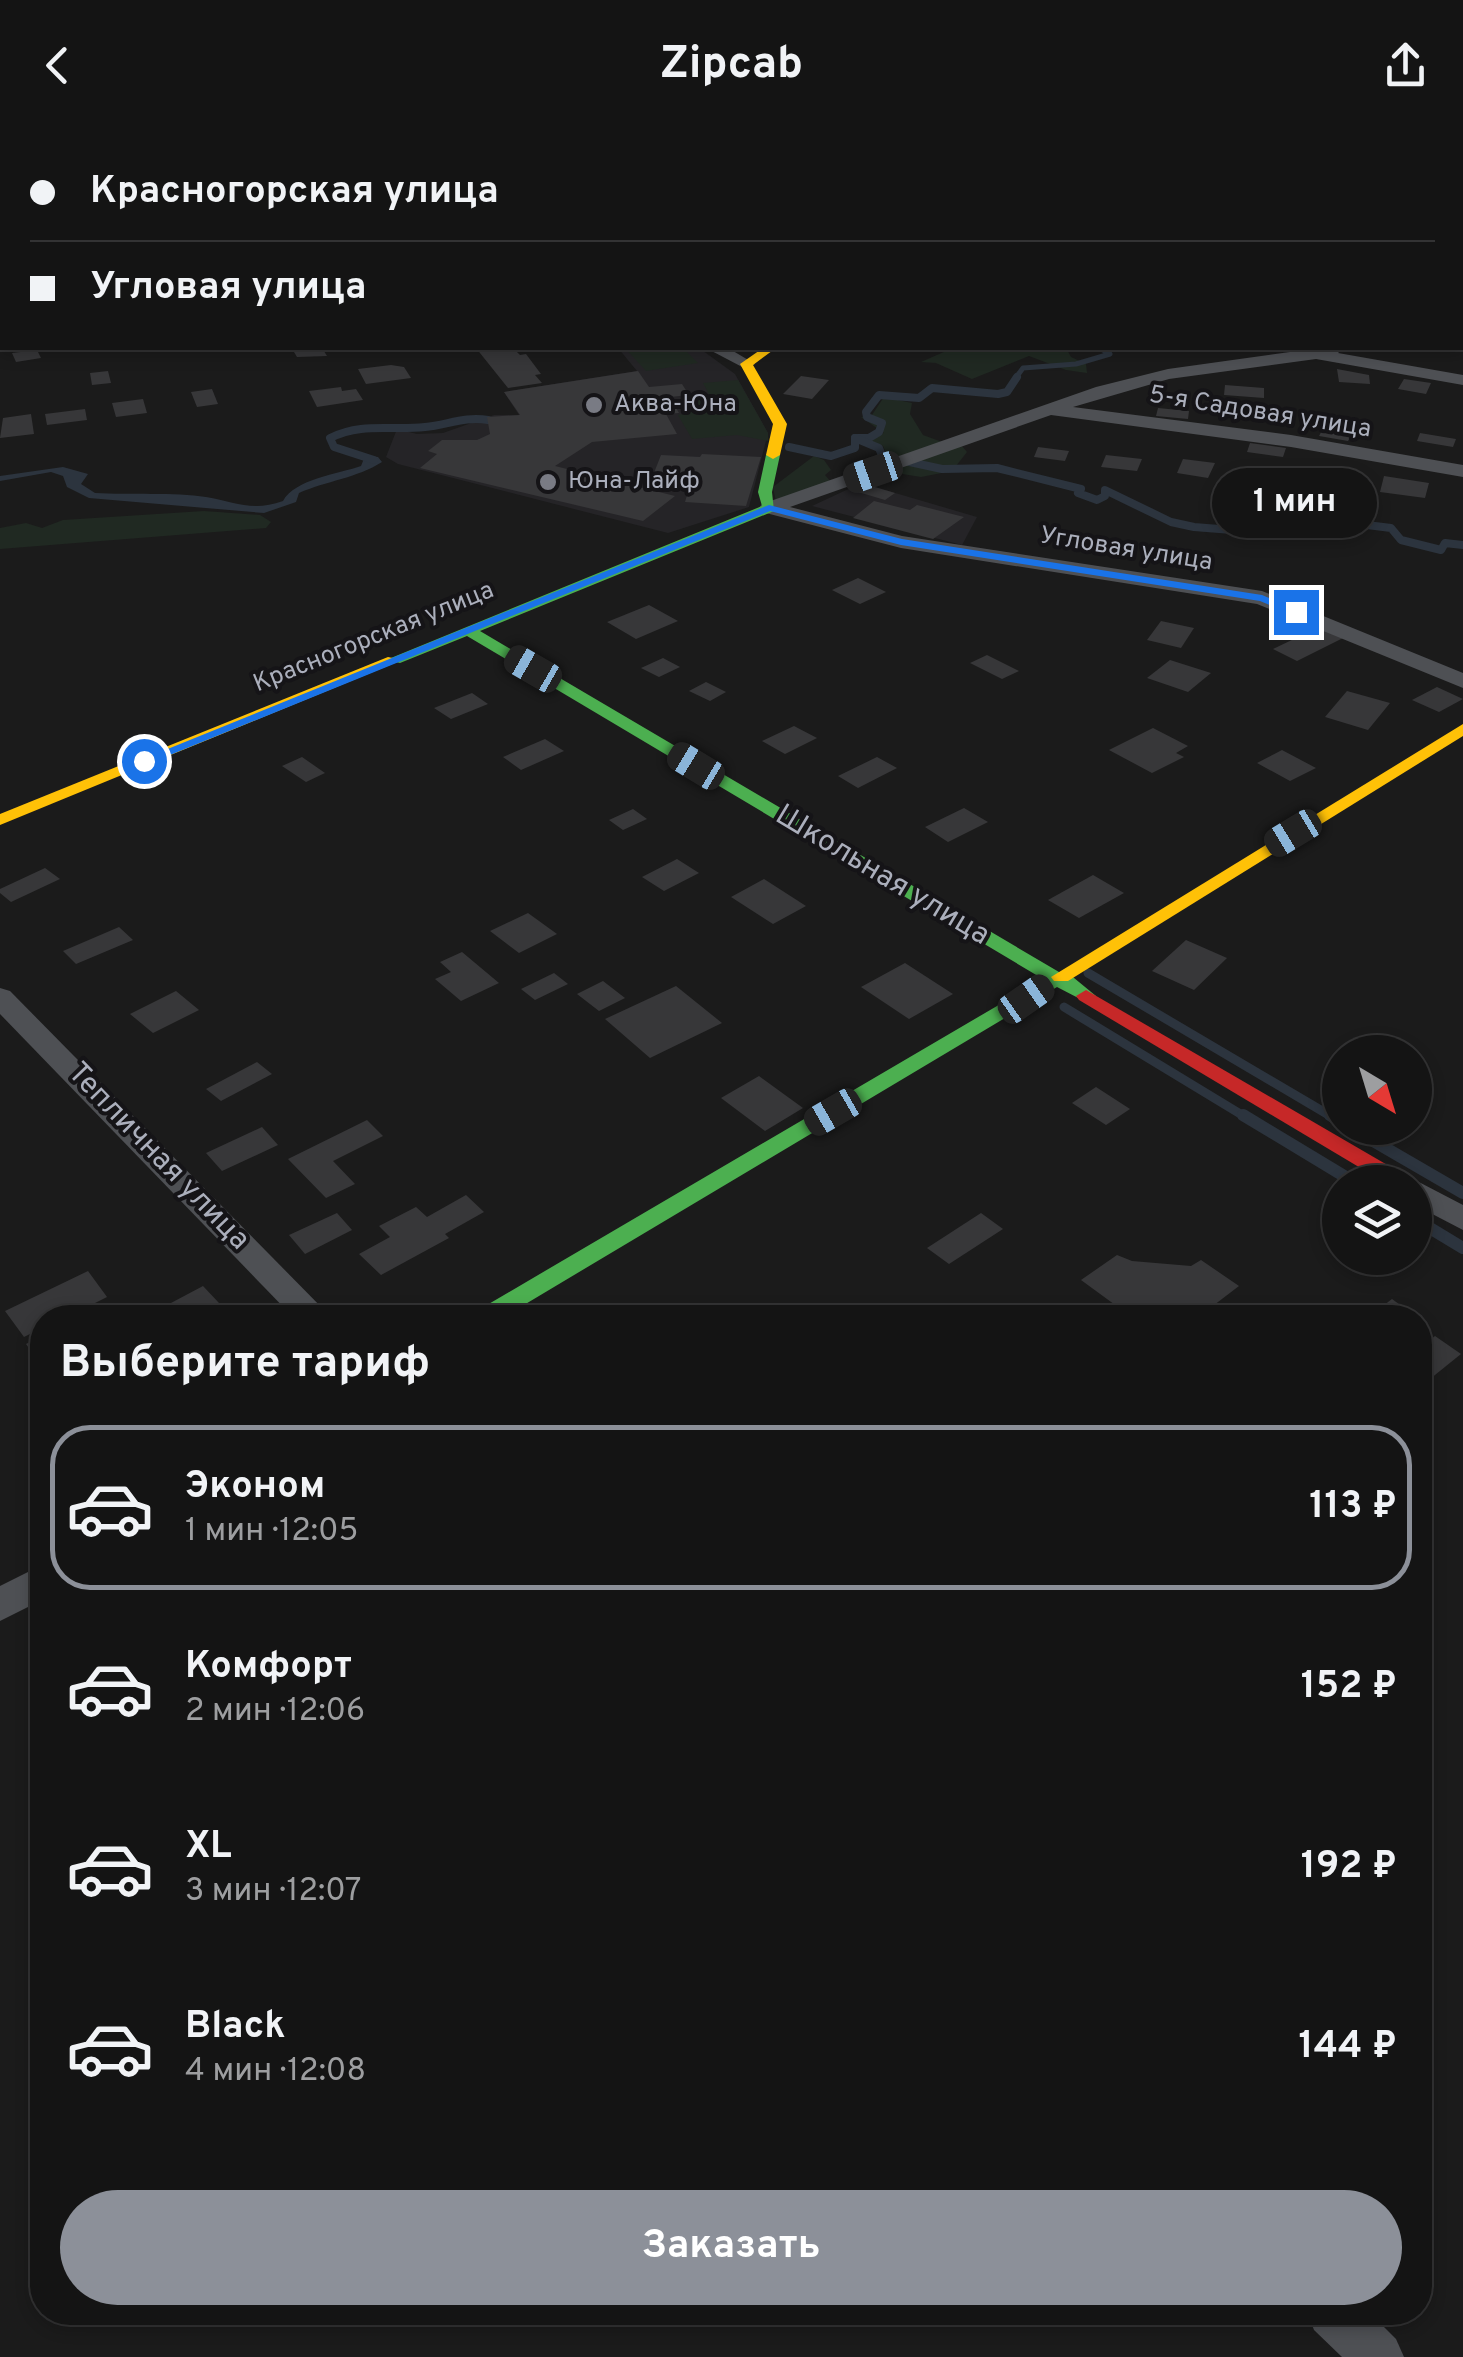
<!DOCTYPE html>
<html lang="ru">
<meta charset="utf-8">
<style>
:root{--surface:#141414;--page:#1d1d1d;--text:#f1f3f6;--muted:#9d9ea0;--line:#333334;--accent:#8c9099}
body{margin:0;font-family:Overpass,sans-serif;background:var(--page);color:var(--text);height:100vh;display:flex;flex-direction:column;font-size:38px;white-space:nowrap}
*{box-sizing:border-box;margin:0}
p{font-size:32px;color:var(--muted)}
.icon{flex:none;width:55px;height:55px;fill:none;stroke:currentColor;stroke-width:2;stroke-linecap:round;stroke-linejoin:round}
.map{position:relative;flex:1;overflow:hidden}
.details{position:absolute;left:30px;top:1175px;width:1402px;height:1020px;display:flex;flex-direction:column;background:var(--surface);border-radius:40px;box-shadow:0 5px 15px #0003,0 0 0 2px var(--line)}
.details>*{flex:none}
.banner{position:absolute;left:0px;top:0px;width:1465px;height:220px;box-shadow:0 5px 15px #0003,0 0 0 2px var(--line);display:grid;align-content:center;height:220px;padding:0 30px;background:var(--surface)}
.needle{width:65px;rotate:142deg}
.buttons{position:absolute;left:1322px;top:905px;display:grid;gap:20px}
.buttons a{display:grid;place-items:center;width:110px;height:110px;border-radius:50%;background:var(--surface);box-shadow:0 5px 15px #0003,0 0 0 2px var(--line);font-size:50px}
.end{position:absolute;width:45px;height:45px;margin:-22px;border:12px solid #1a73e8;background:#fff;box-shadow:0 0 0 5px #fff}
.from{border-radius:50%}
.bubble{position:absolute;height:70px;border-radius:35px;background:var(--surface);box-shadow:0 5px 15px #0003,0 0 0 2px var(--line);font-size:32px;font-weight:700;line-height:70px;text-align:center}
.car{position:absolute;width:30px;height:60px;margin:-30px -15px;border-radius:12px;box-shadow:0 0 8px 2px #0007;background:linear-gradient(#222 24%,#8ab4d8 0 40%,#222 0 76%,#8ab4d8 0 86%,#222 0)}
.banner b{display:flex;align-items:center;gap:35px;height:95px;font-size:38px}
.banner b+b{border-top:2px solid var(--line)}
.banner i{width:25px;height:25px;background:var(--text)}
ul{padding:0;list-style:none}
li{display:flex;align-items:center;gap:30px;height:165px;margin:0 20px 15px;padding:0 10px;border:5px solid transparent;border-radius:40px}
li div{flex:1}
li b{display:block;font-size:38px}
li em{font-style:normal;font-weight:700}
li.current{border-color:var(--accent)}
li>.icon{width:90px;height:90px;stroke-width:1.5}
h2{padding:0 30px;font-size:45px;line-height:120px}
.action{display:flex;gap:20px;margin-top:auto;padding:20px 30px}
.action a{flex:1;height:115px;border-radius:60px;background:var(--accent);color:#fff;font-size:40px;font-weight:700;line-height:115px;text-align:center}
header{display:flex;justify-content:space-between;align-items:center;height:130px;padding:0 30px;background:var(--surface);font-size:45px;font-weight:700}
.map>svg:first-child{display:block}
.built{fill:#252427}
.green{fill:#202922}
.water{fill:#2c343e}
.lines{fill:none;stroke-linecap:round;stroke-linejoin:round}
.stream-far3{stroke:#2c343e;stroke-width:5}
.stream-far2{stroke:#2c343e;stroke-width:8}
.stream-far1{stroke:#2c343e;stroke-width:9}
.stream{stroke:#2c343e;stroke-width:12}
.building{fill:#373739}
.street{fill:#4e5054;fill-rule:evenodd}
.fast{fill:#4caf50;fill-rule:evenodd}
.slow{fill:#ffc107;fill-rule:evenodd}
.jam{fill:#c62828;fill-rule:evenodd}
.route{fill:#1a73e8}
.poi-dot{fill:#797b84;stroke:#151417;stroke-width:4}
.labels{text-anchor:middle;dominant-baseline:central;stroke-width:8;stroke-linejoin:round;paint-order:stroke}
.far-poi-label{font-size:25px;fill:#abafbc;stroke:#151417;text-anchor:start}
.far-street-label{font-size:25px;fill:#abafbc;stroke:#151417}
.street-label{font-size:30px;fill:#abafbc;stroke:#151417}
</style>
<header><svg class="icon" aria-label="back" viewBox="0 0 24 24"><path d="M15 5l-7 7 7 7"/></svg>Zipcab<svg class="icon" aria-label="share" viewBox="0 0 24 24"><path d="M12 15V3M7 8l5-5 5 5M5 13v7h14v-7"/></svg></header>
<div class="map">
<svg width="1463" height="2227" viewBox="0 0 1463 2227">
<rect width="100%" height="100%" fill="#1b1b1b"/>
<g class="built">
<path d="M618,218H699L735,244L768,303L749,377L668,403L398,334L386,327L397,299L417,304L443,303L494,285H519L504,262L637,241Z"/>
<path d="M857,355H868L977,387L962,415L812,376Z"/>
</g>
<g class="green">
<path d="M625,218H683L698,233L646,241Z"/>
<path d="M953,218H1066L1071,227L1086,234L1087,243L1066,240L1029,226L972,249L936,233L921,232Z"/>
<path d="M738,250L768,303V311L737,305L692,309L678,285L683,284L677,272L711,268L703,253Z"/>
<path d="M884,267L912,273L910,284L923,305L945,313L890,332L883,316L862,307L884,303L861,287L872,285Z"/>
<path d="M961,315L967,322L952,341L921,347L884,341Z"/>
<path d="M814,326L824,330L831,340L825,345L831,352L776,372L773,357Z"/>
<path d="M204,381L260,385L271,392L266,398L0,419V398L26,393L42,398L63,390Z"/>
</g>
<path class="water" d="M365,326L378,327L382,332C357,348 326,351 299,363L296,372L264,383L89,368L67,357L63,346L51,342L0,351V346L63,337L88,344L81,354L95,363C129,365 175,362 206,367C235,372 253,382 283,371C295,349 338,344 361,336Z"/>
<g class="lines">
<g class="stream-far3">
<path d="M1442,2L1446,0"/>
<path d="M1123,218H1141"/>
<path d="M1015,249L1023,238L1076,234L1110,224L1103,220L1115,218"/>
</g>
<g class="stream-far2">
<path d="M855,308H869L879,302L882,293L867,287L866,282L879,265L919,268L932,258L998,264L1007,262L1017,247"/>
<path d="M789,317L831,326L855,318V308L879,318L885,333"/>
<path d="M374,330L334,317L330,308C363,292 390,301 425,297C447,295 465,286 488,290"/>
<path d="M905,331L942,339L997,338L1081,359L1078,363L1097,370L1105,366V360L1171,392L1194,397L1270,403L1292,392L1327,390L1391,398L1401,410L1441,420L1445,413L1463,415"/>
</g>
<g class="stream-far1">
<path d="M1088,843L1334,988"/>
<path d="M1064,877L1247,988"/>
</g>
<g class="stream">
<path d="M1243,985L1354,1052"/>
<path d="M1330,985L1340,991"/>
<path d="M1351,998L1463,1063"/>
<path d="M1415,1089L1463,1118"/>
</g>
</g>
<g class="building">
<path d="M303,218H322L327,226L297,227L294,222L305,221Z"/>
<path d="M476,218H513L520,225L526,224L541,244L535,245L542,253L508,258Z"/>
<path d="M37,220L41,228L16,232L12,223Z"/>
<path d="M391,235L404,237L411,248L366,254L358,239Z"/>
<path d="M1337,239L1369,245L1370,254L1339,252Z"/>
<path d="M108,241L111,253L92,255L90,243Z"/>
<path d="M638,241L649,257L682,254L689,265L670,267L679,283L666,284L677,304L592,312L555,336L675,366L643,391L420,338L437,324L428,321L442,310H477L490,304L487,287L520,285L504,262Z"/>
<path d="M801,246L829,250L812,269L783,264Z"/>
<path d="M1404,249L1431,253L1426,264L1398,259Z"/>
<path d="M1225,255L1264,258V268L1224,265Z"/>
<path d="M341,257L342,261L356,259L363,270L317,277L309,261Z"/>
<path d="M212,259L218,274L197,277L191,262Z"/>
<path d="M143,269L147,283L116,287L112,273Z"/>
<path d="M1158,278L1189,281L1188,289L1156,286Z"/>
<path d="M85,279L87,290L47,295L45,284Z"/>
<path d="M31,284L34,304L0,308L3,288Z"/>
<path d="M1325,295L1354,300L1348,311L1319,306Z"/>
<path d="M1420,303L1456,309L1453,317L1417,311Z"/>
<path d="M1250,313L1286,318L1283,327L1247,322Z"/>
<path d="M1038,317L1069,321L1065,331L1034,327Z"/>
<path d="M702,324L761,327L746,376L685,372L690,355L650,353L661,325L700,327Z"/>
<path d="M1106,325L1142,329L1137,341L1101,337Z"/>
<path d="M1183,329L1215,333L1208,348L1177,343Z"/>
<path d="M1384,346L1429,353L1425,368L1380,362Z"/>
<path d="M1296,347L1318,350L1316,364L1294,361Z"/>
<path d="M868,355L895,363L885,370L858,362Z"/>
<path d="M874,371L910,380L917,375L964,387L933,409L853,388Z"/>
<path d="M858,448L886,462L860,474L832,460Z"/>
<path d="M649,475L678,491L636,509L607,492Z"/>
<path d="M1161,491L1194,498L1181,518L1147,510Z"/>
<path d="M1319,497L1343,508L1297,531L1273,519Z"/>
<path d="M987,525L1019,541L1002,549L970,533Z"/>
<path d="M663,528L680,537L659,547L641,538Z"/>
<path d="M1170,530L1211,543L1188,562L1147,548Z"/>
<path d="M706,552L726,562L710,571L689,561Z"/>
<path d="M1437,557L1463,569L1439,582L1412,570Z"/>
<path d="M1347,561L1390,573L1368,600L1325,587Z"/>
<path d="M472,563L488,574L451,589L434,578Z"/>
<path d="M794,596L817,608L785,624L762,611Z"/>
<path d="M1153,598L1188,616L1176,623L1184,627L1152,643L1109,620Z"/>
<path d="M545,609L564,621L521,640L503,627Z"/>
<path d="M1282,620L1316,638L1290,651L1257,633Z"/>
<path d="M302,627L325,643L306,652L282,636Z"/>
<path d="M877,627L897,638L858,658L838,646Z"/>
<path d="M964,678L988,692L948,712L925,697Z"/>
<path d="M633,679L647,689L623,700L609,690Z"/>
<path d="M677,729L699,743L664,761L642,747Z"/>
<path d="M45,738L60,749L11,772L0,763V759Z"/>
<path d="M1093,745L1124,763L1079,788L1048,770Z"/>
<path d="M764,749L806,776L773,794L731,767Z"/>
<path d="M528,783L557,804L519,823L490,801Z"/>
<path d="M119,797L133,810L76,834L63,821Z"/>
<path d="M1186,810L1227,828L1194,860L1152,841Z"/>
<path d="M462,822L499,853L461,871L435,849L451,842L440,832Z"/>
<path d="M905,833L953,864L909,889L861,857Z"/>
<path d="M554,843L568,854L535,870L521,859Z"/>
<path d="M603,851L625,868L599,881L577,864Z"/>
<path d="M676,856L722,893L650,928L605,889Z"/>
<path d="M176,861L199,880L153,903L130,884Z"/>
<path d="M257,932L272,944L221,971L206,959Z"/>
<path d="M759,946L803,978L765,1001L721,968Z"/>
<path d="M1096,957L1130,979L1106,995L1072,973Z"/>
<path d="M367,990L383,1006L333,1031L355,1054L326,1068L288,1029Z"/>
<path d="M262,997L278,1015L222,1041L206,1023Z"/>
<path d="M466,1065L484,1082L445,1104L449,1108L381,1145L359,1124L390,1107L379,1096L416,1077L427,1087Z"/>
<path d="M337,1083L352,1100L305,1124L289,1105Z"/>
<path d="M981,1083L1003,1099L949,1134L927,1118Z"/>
<path d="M1117,1125L1132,1131L1191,1136L1201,1130L1239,1156L1197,1188H1133L1081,1150Z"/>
<path d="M88,1141L107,1167L65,1188H42V1198L24,1207L5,1181Z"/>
<path d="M203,1156L219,1173L193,1188H159L154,1182Z"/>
<path d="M1392,1169L1418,1188H1367Z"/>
<path d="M748,1174L765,1188H728Z"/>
<path d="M42,1206V1236L26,1214Z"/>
<path d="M1435,1206L1461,1224L1420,1257V1218Z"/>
</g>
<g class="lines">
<g class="street">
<path d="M30,0H46L47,2H32Z"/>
<path d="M881,0H902L903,2H883Z"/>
<path d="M1320,0H1346L1347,2H1322Z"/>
<rect x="0" y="43" width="2" height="8"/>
<path d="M1463,157V168H1462V157Z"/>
<path d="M706,218H728L755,234L746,239Z"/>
<path d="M1319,218H1343L1338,223L1463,245V255L1316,229L1169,249L1073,277L1291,305L1463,335V347L1291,317L1051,285L790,377L902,406L1262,461L1463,543V558L1257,474L901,418L762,382L759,378L762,374L1096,257L1168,239Z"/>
<path d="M0,858L10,861L332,1188H294L0,884Z"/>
<path d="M1415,1050L1463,1075V1100L1415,1075V1052H1407Z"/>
<path d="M42,1435V1470L0,1491V1456Z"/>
<path d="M1307,2182H1369L1396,2209L1404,2227H1342L1314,2200Z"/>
</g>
<g class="fast">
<path d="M1457,0H1463V4L1456,2Z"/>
<path d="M773,321L780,325L772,362L774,381L480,501L1059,842L1068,843L1096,866L1086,872L1057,857L502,1188H472L475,1182L1043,849L467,506L400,533L386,530L762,376L758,362L766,325Z"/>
</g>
<g class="slow">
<path d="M763,218H776L753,235L787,294L780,325L773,329L766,325L773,294L740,234Z"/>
<path d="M388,527L402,530L0,695V684Z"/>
<path d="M1463,594V606L1068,851H1054L1051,847Z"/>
</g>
<path class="jam" d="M1086,860L1408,1047L1411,1052H1384L1079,870L1076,866Z"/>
</g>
<path class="route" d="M769,375L902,409L1262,465L1301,482L1296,486L1260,471L901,415L770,381L148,634L138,631Z"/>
<g class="poi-dot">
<circle cx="594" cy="275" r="10"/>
<circle cx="548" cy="352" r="10"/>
</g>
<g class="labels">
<g class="far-poi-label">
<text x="614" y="275">Аква-Юна</text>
<text x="568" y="352">Юна-Лайф</text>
</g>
<g class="far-street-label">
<text transform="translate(1260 283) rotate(9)">5-я Садовая улица</text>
<text transform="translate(1126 420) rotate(9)">Угловая улица</text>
<text transform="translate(374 508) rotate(-22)">Красногорская улица</text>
</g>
<g class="street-label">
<text transform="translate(882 746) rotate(31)">Школьная улица</text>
<text transform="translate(158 1027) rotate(46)">Тепличная улица</text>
</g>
</g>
</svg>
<div class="buttons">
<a><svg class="needle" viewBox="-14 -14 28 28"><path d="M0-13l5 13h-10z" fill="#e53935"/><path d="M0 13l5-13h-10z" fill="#9d9ea0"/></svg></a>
<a><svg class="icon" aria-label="layers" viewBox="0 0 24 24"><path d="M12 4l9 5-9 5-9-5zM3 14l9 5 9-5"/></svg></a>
</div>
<i class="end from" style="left:144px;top:631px"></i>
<i class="end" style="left:1296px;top:482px"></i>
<div class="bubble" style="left:1212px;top:338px;width:165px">1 мин</div>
<i class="car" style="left:873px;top:342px;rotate:251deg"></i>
<i class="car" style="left:533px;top:539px;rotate:300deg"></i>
<i class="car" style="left:696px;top:636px;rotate:301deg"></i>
<i class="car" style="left:1293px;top:703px;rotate:239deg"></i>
<i class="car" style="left:1026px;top:869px;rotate:55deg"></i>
<i class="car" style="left:833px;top:982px;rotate:240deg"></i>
<div class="banner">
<b><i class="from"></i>Красногорская улица</b>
<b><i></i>Угловая улица</b>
</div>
<section class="details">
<h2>Выберите тариф</h2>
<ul>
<li class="current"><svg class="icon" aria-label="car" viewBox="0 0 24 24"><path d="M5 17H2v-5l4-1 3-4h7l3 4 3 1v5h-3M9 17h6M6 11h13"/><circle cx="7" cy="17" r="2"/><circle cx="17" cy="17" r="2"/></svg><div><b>Эконом</b><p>1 мин · 12:05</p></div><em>113 ₽</em></li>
<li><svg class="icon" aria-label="car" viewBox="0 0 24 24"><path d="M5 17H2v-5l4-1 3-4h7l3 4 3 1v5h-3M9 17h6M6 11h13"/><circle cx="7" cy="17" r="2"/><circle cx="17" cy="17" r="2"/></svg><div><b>Комфорт</b><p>2 мин · 12:06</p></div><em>152 ₽</em></li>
<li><svg class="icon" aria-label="car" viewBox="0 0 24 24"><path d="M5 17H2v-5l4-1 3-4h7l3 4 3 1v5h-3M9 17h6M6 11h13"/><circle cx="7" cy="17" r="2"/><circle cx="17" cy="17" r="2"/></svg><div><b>XL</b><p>3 мин · 12:07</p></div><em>192 ₽</em></li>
<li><svg class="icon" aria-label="car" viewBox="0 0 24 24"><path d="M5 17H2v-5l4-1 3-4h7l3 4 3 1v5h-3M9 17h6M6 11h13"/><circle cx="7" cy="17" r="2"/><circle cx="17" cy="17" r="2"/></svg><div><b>Black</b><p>4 мин · 12:08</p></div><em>144 ₽</em></li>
</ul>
<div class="action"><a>Заказать</a></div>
</section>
</div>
